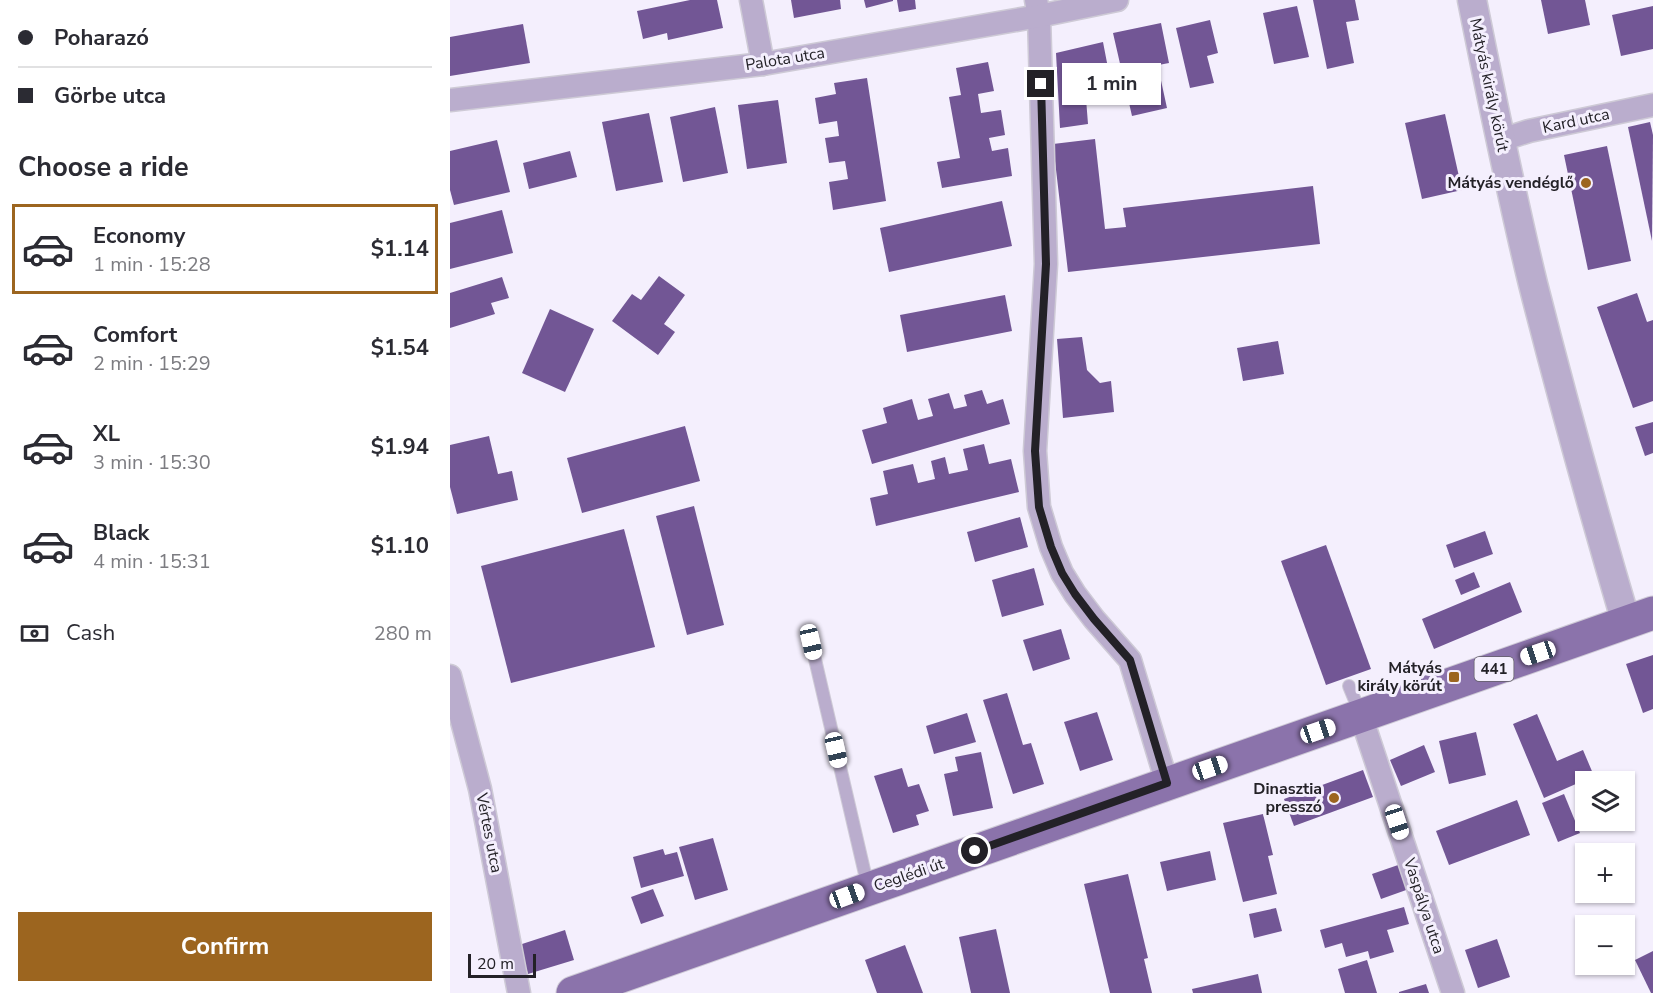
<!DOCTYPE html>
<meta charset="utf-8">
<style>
:root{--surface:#fff;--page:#f2f2f3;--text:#2b2b33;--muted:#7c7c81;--line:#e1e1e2;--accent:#9c651f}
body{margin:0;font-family:"Nunito Sans",sans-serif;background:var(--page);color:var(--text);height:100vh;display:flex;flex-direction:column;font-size:22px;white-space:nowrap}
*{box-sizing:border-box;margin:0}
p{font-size:20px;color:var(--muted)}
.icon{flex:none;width:33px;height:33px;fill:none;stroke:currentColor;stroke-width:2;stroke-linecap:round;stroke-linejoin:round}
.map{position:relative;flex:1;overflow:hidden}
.side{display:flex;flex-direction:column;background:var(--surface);width:450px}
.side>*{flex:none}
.hud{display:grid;align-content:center;height:132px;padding:0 18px;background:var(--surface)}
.controls{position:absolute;left:1125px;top:771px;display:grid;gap:12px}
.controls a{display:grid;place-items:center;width:60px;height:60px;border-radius:0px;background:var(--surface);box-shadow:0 2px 4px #0004;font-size:30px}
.scale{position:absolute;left:18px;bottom:15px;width:68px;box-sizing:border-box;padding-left:6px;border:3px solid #232127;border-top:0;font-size:16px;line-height:21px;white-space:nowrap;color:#232127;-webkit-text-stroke:4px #f4effd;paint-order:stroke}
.end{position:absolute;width:27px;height:27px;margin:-14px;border:8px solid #232127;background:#fff;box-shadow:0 0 0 3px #fff}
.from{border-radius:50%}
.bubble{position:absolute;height:42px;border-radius:0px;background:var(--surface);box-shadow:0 2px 4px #0004;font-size:20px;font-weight:700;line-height:42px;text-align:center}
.car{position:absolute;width:18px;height:36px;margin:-18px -9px;border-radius:8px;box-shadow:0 0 4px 2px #0007;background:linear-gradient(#fff 24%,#345 0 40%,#fff 0 76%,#345 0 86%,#fff 0)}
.hud b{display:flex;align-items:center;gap:21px;height:57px;font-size:22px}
.hud b+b{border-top:2px solid var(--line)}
.hud i{width:15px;height:15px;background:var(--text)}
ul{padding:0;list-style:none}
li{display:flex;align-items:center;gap:18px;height:90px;margin:0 12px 9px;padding:0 6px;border:3px solid transparent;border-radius:0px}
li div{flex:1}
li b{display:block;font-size:22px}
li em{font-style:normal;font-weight:700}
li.selected{border-color:var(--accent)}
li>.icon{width:54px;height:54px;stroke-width:1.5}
h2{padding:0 18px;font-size:27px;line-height:72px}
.pay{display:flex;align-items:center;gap:15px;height:66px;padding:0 18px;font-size:22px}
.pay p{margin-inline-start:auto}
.cta{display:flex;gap:12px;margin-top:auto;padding:12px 18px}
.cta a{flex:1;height:69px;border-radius:0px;background:var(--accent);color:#fff;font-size:24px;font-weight:700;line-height:69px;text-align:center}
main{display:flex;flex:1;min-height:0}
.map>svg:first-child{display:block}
.building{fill:#725695}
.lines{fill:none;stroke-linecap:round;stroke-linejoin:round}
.service-casing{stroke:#cecad6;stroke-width:14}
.minor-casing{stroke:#cecad6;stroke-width:25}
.tertiary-casing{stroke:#cecad6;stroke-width:31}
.primary-casing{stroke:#cecad6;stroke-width:35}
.service{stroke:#baadcd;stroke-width:12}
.minor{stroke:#baadcd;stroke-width:22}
.tertiary{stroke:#baadcd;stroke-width:28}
.primary{stroke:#8b73ab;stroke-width:33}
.route{stroke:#232127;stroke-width:8}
.poi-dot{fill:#9c651f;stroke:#f4effd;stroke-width:2}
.labels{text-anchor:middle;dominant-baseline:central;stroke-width:6;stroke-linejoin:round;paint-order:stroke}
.shield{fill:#f4effd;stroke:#625f67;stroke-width:1.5}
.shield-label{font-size:15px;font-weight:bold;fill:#232127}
.street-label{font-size:16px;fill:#232127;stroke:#f4effd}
.poi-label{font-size:16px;font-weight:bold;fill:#232127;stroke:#f4effd;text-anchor:end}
</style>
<main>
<section class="side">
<div class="hud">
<b><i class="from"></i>Poharazó</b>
<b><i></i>Görbe utca</b>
</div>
<h2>Choose a ride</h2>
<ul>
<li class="selected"><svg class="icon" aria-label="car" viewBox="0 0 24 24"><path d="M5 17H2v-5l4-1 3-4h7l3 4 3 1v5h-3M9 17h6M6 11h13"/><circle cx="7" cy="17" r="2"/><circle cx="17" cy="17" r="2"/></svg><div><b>Economy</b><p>1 min · 15:28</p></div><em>$1.14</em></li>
<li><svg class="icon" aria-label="car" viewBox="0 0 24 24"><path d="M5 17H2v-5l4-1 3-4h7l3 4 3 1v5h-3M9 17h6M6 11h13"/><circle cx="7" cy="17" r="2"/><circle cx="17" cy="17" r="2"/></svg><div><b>Comfort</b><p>2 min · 15:29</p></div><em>$1.54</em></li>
<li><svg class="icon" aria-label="car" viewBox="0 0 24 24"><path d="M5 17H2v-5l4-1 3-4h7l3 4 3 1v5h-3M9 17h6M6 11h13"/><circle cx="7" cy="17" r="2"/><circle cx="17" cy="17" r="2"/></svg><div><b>XL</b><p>3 min · 15:30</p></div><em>$1.94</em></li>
<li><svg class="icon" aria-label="car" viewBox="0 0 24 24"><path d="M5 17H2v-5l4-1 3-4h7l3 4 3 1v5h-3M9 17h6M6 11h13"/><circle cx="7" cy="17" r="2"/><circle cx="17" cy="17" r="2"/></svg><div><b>Black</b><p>4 min · 15:31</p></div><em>$1.10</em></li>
</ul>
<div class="pay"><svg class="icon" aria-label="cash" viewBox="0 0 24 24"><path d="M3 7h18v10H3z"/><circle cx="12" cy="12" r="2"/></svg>Cash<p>280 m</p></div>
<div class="cta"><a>Confirm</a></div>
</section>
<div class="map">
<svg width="1203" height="993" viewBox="0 0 1203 993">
<rect width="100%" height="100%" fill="#f4effd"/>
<g class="building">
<path d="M240,0H267L273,28L218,40L217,33L193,39L187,11Z"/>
<path d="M341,0H390L391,9L344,18Z"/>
<path d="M414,0H443V1L416,8Z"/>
<path d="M447,0H465L466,9L449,12Z"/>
<path d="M863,0H905L909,20L896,22L904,63L877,69Z"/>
<path d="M1091,0H1135L1140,25L1098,34Z"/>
<path d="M847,6L859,57L824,64L813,13Z"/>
<path d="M1203,6V49L1171,56L1162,15Z"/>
<path d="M760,20L768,53L757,56L764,83L740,88L726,28Z"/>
<path d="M711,23L719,63L693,68L695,79L710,76L717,108L682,116L663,33Z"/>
<path d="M73,24L80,63L0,76V37Z"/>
<path d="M653,42L658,68L634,73L638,124L610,128L606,53Z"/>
<path d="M538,62L544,91L528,94L531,113L551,110L555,135L539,138L542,151L558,148L562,176L492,188L487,162L510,158L499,97L511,95L506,68Z"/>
<path d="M417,78L436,201L383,210L379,182L398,179L395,161L379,163L375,138L389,136L387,121L369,124L365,98L386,94L384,83Z"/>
<path d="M328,100L337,163L297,169L288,105Z"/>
<path d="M265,107L278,173L233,182L220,117Z"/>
<path d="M199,113L213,182L166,191L152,122Z"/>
<path d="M995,114L1012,190L972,199L955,123Z"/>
<path d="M1200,122L1203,135L1202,241L1178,127Z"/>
<path d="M645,139L655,229L676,227L673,208L863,186L870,244L618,272L603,144Z"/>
<path d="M47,140L60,192L4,205L0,190V151Z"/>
<path d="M1157,146L1181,261L1138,270L1114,155Z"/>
<path d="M120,151L127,177L79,189L73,163Z"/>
<path d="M552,201L562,246L439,272L430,228Z"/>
<path d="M52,210L63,253L0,269V223Z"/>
<path d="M209,276L235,295L214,324L225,332L208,355L162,321L182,294L191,300Z"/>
<path d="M52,277L59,298L41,303L45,314L0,328V293Z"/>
<path d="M1187,293L1197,322L1203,320V401L1183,408L1147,307Z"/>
<path d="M555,295L562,331L457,352L450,315Z"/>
<path d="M100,309L144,329L115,392L72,373Z"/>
<path d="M632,337L637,370L650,383L661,381L664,412L613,418L607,339Z"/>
<path d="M828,341L834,374L793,381L787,348Z"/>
<path d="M532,390L537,404L553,399L560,424L422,464L412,430L437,423L433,408L462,399L468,420L483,416L478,399L499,393L504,409L517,406L514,395Z"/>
<path d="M1203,422V453L1195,456L1185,427Z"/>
<path d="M235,426L250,481L132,513L117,458Z"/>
<path d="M39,436L48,474L62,471L68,500L7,514L0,487V445Z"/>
<path d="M534,444L539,464L561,459L569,492L426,526L420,498L438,494L433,471L463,464L468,483L485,479L481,461L495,457L499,474L518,470L513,449Z"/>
<path d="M244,506L274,625L237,635L206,516Z"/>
<path d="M570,517L578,547L525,562L517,532Z"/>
<path d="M174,529L205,647L61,683L31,566Z"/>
<path d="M1035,531L1043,554L1004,568L996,545Z"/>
<path d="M876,545L921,669L876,685L831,561Z"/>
<path d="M584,568L594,605L552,617L542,580Z"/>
<path d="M1024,572L1030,587L1011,595L1005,580Z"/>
<path d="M1060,582L1072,612L984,649L972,619Z"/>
<path d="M611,629L620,659L583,671L573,640Z"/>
<path d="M1203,655V709L1193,713L1176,664Z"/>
<path d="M557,693L573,745L581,743L594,784L563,794L533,700Z"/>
<path d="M647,712L663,760L630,771L614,722Z"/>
<path d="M517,713L526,742L484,754L476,726Z"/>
<path d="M1087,714L1107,761L1133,750L1144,776L1094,798L1063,724Z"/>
<path d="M1026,732L1036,775L999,784L989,741Z"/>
<path d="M974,745L985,772L951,786L940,760Z"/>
<path d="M531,752L543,808L503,816L494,774L508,771L505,757Z"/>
<path d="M452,768L458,787L469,784L479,811L466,815L469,825L443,833L424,776Z"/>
<path d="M913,770L923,797L844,826L834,799Z"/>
<path d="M1114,794L1130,833L1108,842L1092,803Z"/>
<path d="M1067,800L1080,835L999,865L986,831Z"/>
<path d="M813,814L823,855L818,856L827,894L793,902L773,823Z"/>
<path d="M263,838L278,890L245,900L229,847Z"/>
<path d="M213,849L215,855L227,852L234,876L191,888L183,857Z"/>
<path d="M760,851L766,880L717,891L710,862Z"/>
<path d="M951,864L959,889L931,899L922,874Z"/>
<path d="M678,874L698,958L694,959L702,993H660L634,884Z"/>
<path d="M203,889L214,916L191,924L181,897Z"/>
<path d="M954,907L959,924L937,930L944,952L920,959L918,951L896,957L892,943L875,948L870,930Z"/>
<path d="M826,908L832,931L804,938L799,914Z"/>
<path d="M546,929L560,993H521L509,937Z"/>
<path d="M115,930L124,960L78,974L69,945Z"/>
<path d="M1047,939L1060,977L1028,988L1015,950Z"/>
<path d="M455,945L473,993H427L415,960Z"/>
<path d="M1203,951V993H1201L1185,960Z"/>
<path d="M917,960L927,993H895L888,969Z"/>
<path d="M808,974L812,993H743L742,989Z"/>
<path d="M976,984L979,993H949V992Z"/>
</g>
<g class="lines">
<defs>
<g id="service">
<path d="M361,642L418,887"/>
<path d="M899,686L911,715"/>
</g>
<g id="minor">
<path d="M301,0L313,64"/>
<path d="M586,0L589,16L596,264L585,451L589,507L601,547L612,573L625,594L644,619L680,660L717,783"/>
<path d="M0,100L313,64L589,16L667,0"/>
<path d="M1051,140L1079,131L1203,105"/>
<path d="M0,676L30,789L69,993"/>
<path d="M911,716L1003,993"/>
</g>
<path id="tertiary" d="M1022,0C1041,95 1060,190 1083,284C1112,398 1143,510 1176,622"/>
<path id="primary" d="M123,993L1203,613"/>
</defs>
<use href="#service" class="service-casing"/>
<use href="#minor" class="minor-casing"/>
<use href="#tertiary" class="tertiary-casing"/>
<use href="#primary" class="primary-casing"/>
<use href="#service" class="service"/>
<use href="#minor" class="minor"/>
<use href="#tertiary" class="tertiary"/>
<use href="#primary" class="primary"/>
</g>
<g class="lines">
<path class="route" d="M525,851L717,783L680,660L644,619L625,594L612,573L601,547L589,507L585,451L596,264L591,84"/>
</g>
<g class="poi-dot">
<circle cx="1136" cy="183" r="6"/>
<rect x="998" y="671" width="12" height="12" rx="3"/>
<circle cx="884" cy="798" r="6"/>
</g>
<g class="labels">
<rect class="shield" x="1024.5" y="657" width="39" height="24" rx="4.5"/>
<g class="shield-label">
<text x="1044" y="669">441</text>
</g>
<g class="street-label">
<text transform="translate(335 59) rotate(-9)">Palota utca</text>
<text transform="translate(1039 85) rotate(78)">Mátyás király körút</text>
<text transform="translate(1126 121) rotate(-12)">Kard utca</text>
<text transform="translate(39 833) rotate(79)">Vértes utca</text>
<text transform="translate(459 875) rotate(-19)">Ceglédi út</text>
<text transform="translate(974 906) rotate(72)">Vaspálya utca</text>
</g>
<g class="poi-label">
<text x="1124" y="183">Mátyás vendéglő</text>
<text x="992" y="668">Mátyás<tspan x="992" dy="18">király körút</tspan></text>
<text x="872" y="789">Dinasztia<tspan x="872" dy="18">presszó</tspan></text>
</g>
</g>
</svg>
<div class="controls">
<a><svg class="icon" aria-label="layers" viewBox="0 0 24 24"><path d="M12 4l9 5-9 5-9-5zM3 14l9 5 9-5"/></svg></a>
<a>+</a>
<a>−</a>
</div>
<div class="scale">20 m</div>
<i class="end from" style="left:525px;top:851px"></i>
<i class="end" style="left:591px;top:84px"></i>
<div class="bubble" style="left:612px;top:63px;width:99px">1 min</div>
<i class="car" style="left:361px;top:642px;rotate:167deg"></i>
<i class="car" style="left:1088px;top:653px;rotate:251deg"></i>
<i class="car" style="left:868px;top:731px;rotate:71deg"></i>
<i class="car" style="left:386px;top:750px;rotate:167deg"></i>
<i class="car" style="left:760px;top:768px;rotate:71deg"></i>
<i class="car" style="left:947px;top:822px;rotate:162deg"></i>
<i class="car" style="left:397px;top:896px;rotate:70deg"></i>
</div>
</main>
